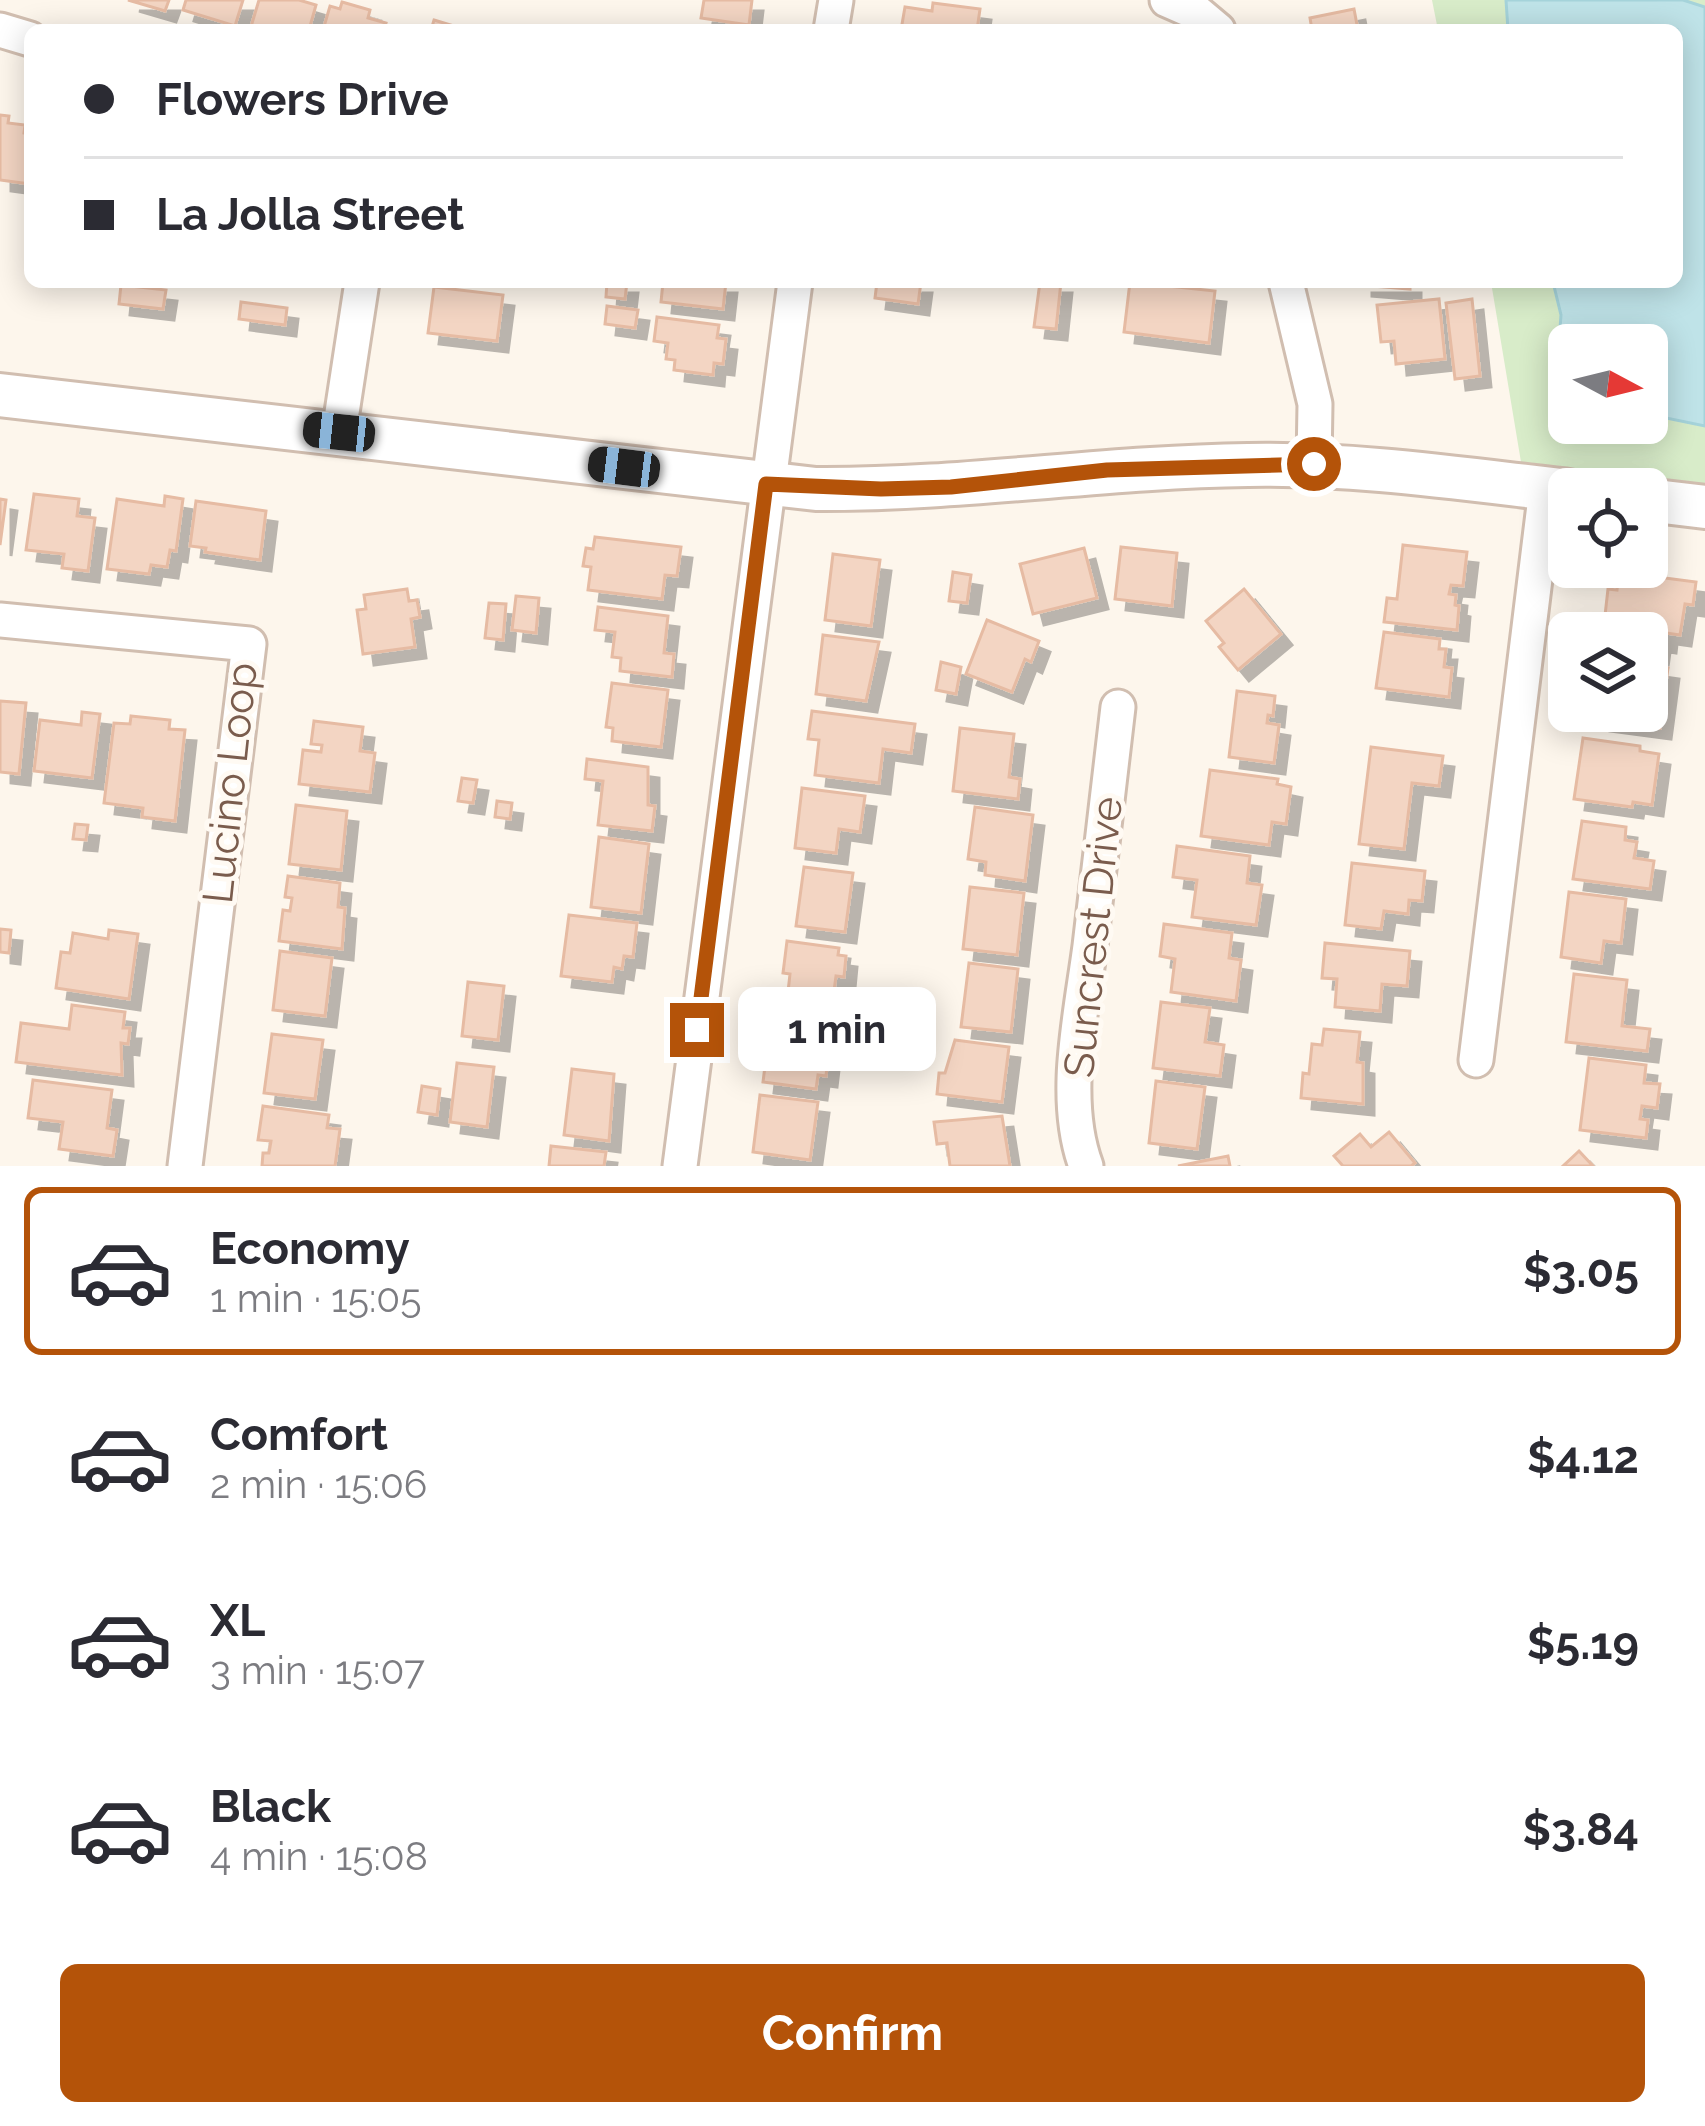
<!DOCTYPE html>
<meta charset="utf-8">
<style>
:root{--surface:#fff;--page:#f2f2f3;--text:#2b2b33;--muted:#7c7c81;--line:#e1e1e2;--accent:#b45309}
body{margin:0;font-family:Raleway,sans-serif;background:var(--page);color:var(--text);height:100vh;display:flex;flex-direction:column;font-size:45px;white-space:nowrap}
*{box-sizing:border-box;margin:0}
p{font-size:39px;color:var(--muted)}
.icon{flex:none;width:66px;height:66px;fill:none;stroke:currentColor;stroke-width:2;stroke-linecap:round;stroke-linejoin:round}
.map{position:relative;height:1166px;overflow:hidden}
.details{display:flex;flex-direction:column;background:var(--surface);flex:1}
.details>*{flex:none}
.hud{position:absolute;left:24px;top:24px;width:1659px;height:264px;border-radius:18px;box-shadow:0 6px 30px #0003;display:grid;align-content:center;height:264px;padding:0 60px;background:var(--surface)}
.needle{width:78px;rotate:97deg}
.controls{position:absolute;left:1548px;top:324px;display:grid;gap:24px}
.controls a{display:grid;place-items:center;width:120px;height:120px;border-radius:18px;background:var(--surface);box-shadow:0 6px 30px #0003;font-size:60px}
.end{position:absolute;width:54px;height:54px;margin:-27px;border:15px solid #b45309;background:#fff;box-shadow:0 0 0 6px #fff}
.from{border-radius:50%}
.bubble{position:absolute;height:84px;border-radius:18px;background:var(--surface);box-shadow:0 6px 30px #0003;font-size:39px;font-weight:700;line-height:84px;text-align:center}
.car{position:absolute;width:36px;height:72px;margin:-36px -18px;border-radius:15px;box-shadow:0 0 9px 3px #0007;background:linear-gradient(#222 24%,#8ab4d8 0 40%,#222 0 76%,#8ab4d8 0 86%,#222 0)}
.hud b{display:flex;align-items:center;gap:42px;height:114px;font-size:45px}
.hud b+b{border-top:3px solid var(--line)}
.hud i{width:30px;height:30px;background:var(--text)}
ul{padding:21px 0 0;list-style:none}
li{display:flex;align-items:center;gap:36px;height:168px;margin:0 24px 18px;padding:0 36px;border:6px solid transparent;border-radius:18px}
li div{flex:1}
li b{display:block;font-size:45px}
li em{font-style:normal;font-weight:700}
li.current{border-color:var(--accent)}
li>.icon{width:108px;height:108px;stroke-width:1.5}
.button{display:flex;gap:24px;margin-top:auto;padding:24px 60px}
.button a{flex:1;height:138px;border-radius:18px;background:var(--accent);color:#fff;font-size:48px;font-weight:700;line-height:138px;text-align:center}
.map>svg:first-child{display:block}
.green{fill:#d8ecc9;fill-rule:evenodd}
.water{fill:#bfe3e8;stroke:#a5d3da;stroke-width:3}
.building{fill:#f3d5c3;stroke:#e6bba3;stroke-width:3;filter:url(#shadow)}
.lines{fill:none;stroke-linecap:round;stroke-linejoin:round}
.minor-casing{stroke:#d1beb0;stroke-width:39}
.tertiary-casing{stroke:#d1beb0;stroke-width:48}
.minor{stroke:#fff;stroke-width:33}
.tertiary{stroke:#fff;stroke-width:42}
.route{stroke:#b45309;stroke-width:15}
.labels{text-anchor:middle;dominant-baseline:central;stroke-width:10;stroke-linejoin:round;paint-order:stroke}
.street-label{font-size:42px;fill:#7a5c4d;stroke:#fffaf3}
</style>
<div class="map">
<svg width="1705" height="1166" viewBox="0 0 1705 1166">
<defs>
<filter id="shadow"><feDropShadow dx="11" dy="11" stdDeviation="0" flood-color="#0004"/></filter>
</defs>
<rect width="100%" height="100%" fill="#fdf6ec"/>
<path class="green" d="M1432,0H1705V487L1521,462L1491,282H1677V30H1438ZM1569,345H1647V423H1569Z"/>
<path class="water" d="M1506,0H1683L1705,7V426L1647,414V345L1569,348L1560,329L1561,315L1553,282H1677V30H1508Z"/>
<g class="building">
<path d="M128,0H169L165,11Z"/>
<path d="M186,0H243L235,26L183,10Z"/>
<path d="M259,0H299L316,5L309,30H250Z"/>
<path d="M704,0H752L749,25L701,18Z"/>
<path d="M342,2L370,10L368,18L386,23L384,30H323L330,6L340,9Z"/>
<path d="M933,3L980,9L977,30H901L905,7L932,11Z"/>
<path d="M1354,9L1358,30H1312L1310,18Z"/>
<path d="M434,20L454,26L453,30H431Z"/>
<path d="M0,115L9,116L8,123L25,125L24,133L30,134V184L0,180Z"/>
<path d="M607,282H627L625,299L606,297Z"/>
<path d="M663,282H726L723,309L661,302Z"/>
<path d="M877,282H921L918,304L875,298Z"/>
<path d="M1040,282H1061L1056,329L1034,327Z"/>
<path d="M1130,282L1215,291L1209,343L1124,332Z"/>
<path d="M1361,282H1410V289L1361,285Z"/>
<path d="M121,285L166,290L163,309L119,304Z"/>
<path d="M434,287L503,295L497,341L428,333Z"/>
<path d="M1439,299L1445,359L1396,364L1394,341L1381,342L1377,305Z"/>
<path d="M1472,299L1480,376L1455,379L1446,303Z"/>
<path d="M241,302L287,308L285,325L239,319Z"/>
<path d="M607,306L638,310L635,328L605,324Z"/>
<path d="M657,317L719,325L717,338L726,339L723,364L714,363L713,375L674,370L675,360L666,359L668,343L654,341Z"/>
<path d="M34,494L79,499L77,516L95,518L88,571L62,568L64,554L26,550Z"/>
<path d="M165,496L183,499L176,551L170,550L167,567L151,565L149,574L107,569L117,499L164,506Z"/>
<path d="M0,499L6,500L0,545Z"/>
<path d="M196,501L266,511L260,560L205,552L206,548L190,546Z"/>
<path d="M595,537L681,547L677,576L665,575L662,599L588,590L591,567L583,566L586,548L593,549Z"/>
<path d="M1403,545L1467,552L1463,586L1451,585L1449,594L1456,595L1455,605L1459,606L1457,630L1384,622L1387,598L1397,599Z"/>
<path d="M1121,547L1177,553L1172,606L1115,599Z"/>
<path d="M1084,548L1097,598L1033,614L1020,564Z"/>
<path d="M833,554L880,560L871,626L825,620Z"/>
<path d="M953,572L971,575L967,603L949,601Z"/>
<path d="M1619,572L1696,582L1693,605L1685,604L1680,635L1666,633L1665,642L1659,641L1657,656L1647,655V633H1603L1608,589L1617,590Z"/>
<path d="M407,589L409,601L417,600L420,617L411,619L415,647L363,654L357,610L366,609L364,595Z"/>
<path d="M1244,589L1281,634L1238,670L1219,647L1224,643L1206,621Z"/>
<path d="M516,596L539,598L536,633L512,630Z"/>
<path d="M489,603L506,604L503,640L485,638Z"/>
<path d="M598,607L668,616L664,653L674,654L672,677L620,671L621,658L612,657L615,632L595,630Z"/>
<path d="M987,620L1039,641L1031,662L1025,659L1012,692L966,674Z"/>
<path d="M1384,632L1440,639L1439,649H1446L1444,667L1452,668L1449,697L1376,688Z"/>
<path d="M823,635L879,642L866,701L816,694Z"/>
<path d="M941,662L961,667L956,694L936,690Z"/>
<path d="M1647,665L1668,668L1660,728L1599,720L1600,711H1647Z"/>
<path d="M612,683L668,690L661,747L612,741L613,728L606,727Z"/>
<path d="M1237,691L1275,696L1273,716L1268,715L1267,723L1279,725L1274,763L1229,757Z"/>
<path d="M0,701L26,703L19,774L0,772Z"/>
<path d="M812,711L915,724L911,753L883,749L879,783L815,775L819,740L808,739Z"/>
<path d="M82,712L100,714L92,778L34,771L40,720L81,725Z"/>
<path d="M131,716L170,720L169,729L185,730L175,821L142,817L143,808L104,803L114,723L130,724Z"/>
<path d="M314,721L363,727L360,751L375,753L370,792L299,784L303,750L321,752L322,745L311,744Z"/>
<path d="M960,728L1014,734L1009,777L1020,779L1018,799L953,791Z"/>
<path d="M1583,738L1640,746V751L1659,754L1652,805L1633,802L1632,807L1574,799Z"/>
<path d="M1371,747L1443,756L1439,786L1412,783L1404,849L1359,844Z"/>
<path d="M587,759L648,767V805L655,806L652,831L598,825L603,781L585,779Z"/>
<path d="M1210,770L1278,779L1277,784L1291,787L1286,824L1272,822L1269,845L1201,836Z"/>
<path d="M462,778L477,780L473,803L458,801Z"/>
<path d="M802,788L865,796L860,832L839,829L836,853L795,848Z"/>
<path d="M497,801L512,803L510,819L495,817Z"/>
<path d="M296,805L347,811L341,870L289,864Z"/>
<path d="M975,807L1033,815L1025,881L985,875L986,862L968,859Z"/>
<path d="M1582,821L1626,827L1625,840L1637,842L1634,858L1654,861L1650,889L1573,879Z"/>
<path d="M75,824L88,825L86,840L73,839Z"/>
<path d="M599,837L649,844L641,913L591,907Z"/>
<path d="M1177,846L1250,856L1247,883L1262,885L1256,925L1192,917L1197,880L1173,877Z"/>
<path d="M1352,863L1425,871L1422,901L1409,900L1408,914L1384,911L1381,929L1345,925Z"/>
<path d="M804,867L853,873L845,932L796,926Z"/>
<path d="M288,876L340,883L338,907L345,908L342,949L279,941L283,910L290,911L292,898L285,897Z"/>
<path d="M970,887L1024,893L1017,955L963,949Z"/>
<path d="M1569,892L1626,899L1621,943L1604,941L1601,963L1561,957Z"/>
<path d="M569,915L637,923L633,957L624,956L622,969L614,967L612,982L561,976Z"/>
<path d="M1164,924L1232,933L1229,958L1241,960L1236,1001L1171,992L1175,959L1160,956Z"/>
<path d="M0,929L11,930L9,953L0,952Z"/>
<path d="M109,930L138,934L129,999L56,988L61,952L70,953L73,933L108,939Z"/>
<path d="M787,941L839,948L838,955L846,956L844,977L836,976L832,1006L787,1001L790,974L783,973Z"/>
<path d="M1325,943L1410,951L1407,986L1382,984L1380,1011L1335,1007L1337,979L1322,978Z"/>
<path d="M280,951L332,958L325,1016L273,1010Z"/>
<path d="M969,963L1018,969L1011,1032L961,1027Z"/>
<path d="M1574,974L1627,980L1622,1026L1650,1029L1647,1051L1566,1042Z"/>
<path d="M468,982L504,986L498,1040L462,1036Z"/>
<path d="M1161,1002L1210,1008L1205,1042L1224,1045L1220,1076L1153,1068Z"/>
<path d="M72,1005L125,1012L123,1028H130L128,1044L121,1043L122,1075L16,1062L21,1023L69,1029Z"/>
<path d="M771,1018L824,1025L820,1058L828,1059L826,1076L818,1075L816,1089L763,1082Z"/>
<path d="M1324,1029L1360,1032L1357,1062L1363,1063V1104L1301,1098L1303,1073L1309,1074L1312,1044L1322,1045Z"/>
<path d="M272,1034L323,1040L315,1099L264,1093Z"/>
<path d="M955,1040L1009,1047L1002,1102L937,1094L939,1073H945Z"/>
<path d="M1589,1058L1646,1065L1644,1083L1660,1084L1657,1108L1642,1106L1640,1119L1648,1120L1646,1138L1580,1130Z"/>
<path d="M457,1063L494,1067L487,1127L450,1122Z"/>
<path d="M572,1069L614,1074L609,1141L564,1135Z"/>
<path d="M33,1080L112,1090L107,1128L117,1130L113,1156L59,1149L63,1122L28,1118Z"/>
<path d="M1156,1081L1205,1087L1197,1149L1149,1143Z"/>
<path d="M422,1086L440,1089L437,1115L418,1112Z"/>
<path d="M760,1095L818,1102L810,1160L753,1152Z"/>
<path d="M263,1106L329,1115L327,1128L340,1129L335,1166H262L263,1153H269L271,1141L258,1140Z"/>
<path d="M1002,1116L1010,1166H950L947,1143L937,1144L934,1122Z"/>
<path d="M1389,1132L1415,1163L1411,1166H1343L1334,1156L1360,1134L1371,1147Z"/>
<path d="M551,1146L606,1152L604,1166H549Z"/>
<path d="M1579,1151L1593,1166H1563Z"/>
<path d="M1228,1156L1230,1166H1178Z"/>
</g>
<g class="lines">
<defs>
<g id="minor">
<path d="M1167,0L1199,14L1218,30"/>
<path d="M0,30L30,39"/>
<path d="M831,30L836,0"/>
<path d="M1286,282L1315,404L1314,464"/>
<path d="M339,432L362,282"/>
<path d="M0,620L249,644L185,1166"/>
<path d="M1476,1060L1546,489"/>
<path d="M680,1166L795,282"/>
<path d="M1086,1166C1061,1099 1081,1015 1090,946C1099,866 1109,787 1118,707"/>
</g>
<g id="tertiary">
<path d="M0,395L816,489C961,490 1103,467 1248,465C1355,463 1463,479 1569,491"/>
<path d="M1647,500L1705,507"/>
</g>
</defs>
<use href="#minor" class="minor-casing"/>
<use href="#tertiary" class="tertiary-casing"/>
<use href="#minor" class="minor"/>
<use href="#tertiary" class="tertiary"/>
</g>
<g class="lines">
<path class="route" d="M697,1030L766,484L881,489L951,487L1107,470L1314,464"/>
</g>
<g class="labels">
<g class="street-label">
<text transform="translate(230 783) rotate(-84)">Lucino Loop</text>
<text transform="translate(1093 937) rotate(-84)">Suncrest Drive</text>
</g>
</g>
</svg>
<div class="controls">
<a><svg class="needle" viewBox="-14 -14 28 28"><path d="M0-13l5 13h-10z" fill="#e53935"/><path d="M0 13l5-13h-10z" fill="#7c7c81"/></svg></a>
<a><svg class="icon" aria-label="locate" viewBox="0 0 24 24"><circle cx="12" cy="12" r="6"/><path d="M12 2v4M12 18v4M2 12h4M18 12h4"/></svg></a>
<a><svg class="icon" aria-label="layers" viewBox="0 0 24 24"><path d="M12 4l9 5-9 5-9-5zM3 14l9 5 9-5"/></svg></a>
</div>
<i class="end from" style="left:1314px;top:464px"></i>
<i class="end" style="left:697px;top:1030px"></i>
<div class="bubble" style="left:738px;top:987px;width:198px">1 min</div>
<i class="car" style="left:339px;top:432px;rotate:276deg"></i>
<i class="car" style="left:624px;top:467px;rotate:277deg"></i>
<div class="hud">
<b><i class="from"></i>Flowers Drive</b>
<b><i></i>La Jolla Street</b>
</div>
</div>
<section class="details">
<ul>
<li class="current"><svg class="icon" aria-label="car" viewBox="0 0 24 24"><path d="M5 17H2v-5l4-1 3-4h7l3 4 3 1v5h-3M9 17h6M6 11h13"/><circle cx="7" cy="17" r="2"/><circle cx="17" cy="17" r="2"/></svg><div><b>Economy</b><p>1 min · 15:05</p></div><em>$3.05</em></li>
<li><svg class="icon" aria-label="car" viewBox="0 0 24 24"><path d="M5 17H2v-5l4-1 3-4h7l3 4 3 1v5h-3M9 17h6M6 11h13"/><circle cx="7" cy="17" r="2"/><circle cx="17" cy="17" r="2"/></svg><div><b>Comfort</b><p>2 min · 15:06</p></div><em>$4.12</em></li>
<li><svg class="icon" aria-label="car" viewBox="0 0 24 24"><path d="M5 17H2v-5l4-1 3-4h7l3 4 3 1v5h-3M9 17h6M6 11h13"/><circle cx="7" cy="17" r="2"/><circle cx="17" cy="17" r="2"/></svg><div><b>XL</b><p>3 min · 15:07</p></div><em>$5.19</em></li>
<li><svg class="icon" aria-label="car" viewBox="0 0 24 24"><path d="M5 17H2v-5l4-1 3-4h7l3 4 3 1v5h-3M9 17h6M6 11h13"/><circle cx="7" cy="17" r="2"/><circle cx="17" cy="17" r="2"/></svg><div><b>Black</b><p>4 min · 15:08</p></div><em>$3.84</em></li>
</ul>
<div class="button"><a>Confirm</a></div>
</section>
